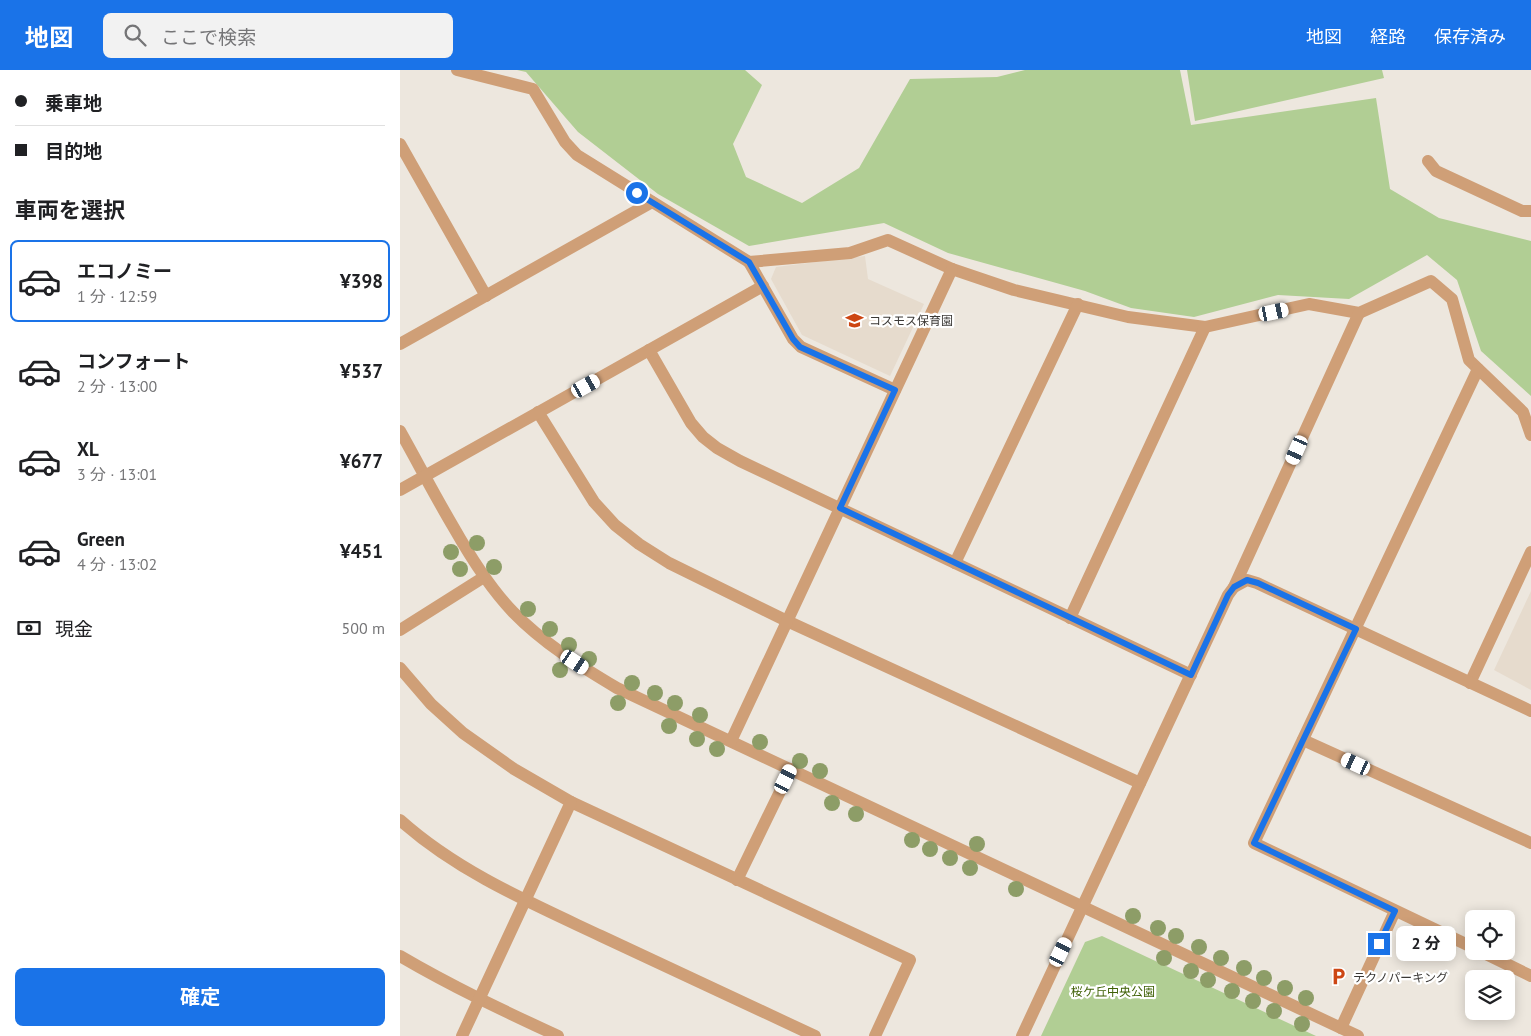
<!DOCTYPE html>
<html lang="ja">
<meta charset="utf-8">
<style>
:root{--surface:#fff;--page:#f2f2f2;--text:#202124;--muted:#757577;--line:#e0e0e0;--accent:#1a73e8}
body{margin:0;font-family:"PT Sans","Noto Sans JP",sans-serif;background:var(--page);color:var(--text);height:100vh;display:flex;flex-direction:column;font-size:19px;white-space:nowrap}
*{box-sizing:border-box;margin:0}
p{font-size:16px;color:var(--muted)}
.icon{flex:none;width:28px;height:28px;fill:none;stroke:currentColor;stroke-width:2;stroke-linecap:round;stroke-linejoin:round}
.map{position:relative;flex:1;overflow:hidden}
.panel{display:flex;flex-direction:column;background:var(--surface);width:400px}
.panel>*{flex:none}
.guide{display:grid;align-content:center;height:110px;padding:0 15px;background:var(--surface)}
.controls{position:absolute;left:1065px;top:840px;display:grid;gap:10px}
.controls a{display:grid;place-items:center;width:50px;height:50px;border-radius:8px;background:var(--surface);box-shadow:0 2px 12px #0003;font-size:25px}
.end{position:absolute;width:22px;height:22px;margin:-11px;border:6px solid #1a73e8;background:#fff;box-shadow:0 0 0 2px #fff}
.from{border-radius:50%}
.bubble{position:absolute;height:35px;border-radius:8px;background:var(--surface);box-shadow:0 2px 12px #0003;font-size:16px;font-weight:700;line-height:35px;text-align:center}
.car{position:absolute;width:15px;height:30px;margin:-15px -8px;border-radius:6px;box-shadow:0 0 4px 1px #0007;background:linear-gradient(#fff 24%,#345 0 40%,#fff 0 76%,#345 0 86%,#fff 0)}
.guide b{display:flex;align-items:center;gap:18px;height:48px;font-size:19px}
.guide b+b{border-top:1px solid var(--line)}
.guide i{width:12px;height:12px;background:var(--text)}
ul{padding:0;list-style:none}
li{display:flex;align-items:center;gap:15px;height:82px;margin:0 10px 8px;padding:0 5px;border:2px solid transparent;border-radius:8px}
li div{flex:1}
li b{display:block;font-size:19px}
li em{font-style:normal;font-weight:700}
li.selected{border-color:var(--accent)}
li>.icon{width:45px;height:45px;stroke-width:1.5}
h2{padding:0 15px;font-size:22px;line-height:60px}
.pay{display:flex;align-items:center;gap:12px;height:55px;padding:0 15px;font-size:19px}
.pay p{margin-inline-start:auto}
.button{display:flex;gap:10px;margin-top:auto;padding:10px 15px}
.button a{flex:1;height:58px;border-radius:8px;background:var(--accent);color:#fff;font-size:20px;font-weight:700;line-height:58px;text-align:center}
header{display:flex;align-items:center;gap:30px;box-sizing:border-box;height:70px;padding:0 25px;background:var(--accent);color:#fff}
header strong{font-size:24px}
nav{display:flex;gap:28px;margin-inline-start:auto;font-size:18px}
.search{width:350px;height:45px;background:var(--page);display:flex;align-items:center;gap:12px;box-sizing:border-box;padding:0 18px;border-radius:8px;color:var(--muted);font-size:19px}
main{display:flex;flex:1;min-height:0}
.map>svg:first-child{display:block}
.built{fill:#e6dbcd}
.green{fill:#b1ce94}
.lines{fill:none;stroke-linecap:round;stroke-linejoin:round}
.minor{stroke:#cf9f77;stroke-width:12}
.tree{fill:#8d9d67}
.route{stroke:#1a73e8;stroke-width:6}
.labels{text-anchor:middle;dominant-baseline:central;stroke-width:4.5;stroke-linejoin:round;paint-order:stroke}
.poi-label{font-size:12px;fill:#3b3936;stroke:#fff;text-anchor:start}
.park-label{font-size:12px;fill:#3f6005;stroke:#fff}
</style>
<header>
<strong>地図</strong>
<div class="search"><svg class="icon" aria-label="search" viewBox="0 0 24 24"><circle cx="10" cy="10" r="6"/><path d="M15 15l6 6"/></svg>ここで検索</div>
<nav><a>地図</a><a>経路</a><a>保存済み</a></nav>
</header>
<main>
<section class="panel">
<div class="guide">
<b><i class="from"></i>乗車地</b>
<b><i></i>目的地</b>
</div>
<h2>車両を選択</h2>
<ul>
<li class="selected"><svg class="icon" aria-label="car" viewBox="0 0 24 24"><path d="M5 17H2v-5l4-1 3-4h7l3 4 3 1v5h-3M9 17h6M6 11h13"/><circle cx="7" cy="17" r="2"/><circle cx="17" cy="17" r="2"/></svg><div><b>エコノミー</b><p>1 分 · 12:59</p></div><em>¥398</em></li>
<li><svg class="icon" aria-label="car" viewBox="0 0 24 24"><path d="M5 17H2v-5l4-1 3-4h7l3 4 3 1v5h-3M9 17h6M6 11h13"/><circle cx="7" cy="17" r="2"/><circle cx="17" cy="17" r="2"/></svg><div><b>コンフォート</b><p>2 分 · 13:00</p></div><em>¥537</em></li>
<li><svg class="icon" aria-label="car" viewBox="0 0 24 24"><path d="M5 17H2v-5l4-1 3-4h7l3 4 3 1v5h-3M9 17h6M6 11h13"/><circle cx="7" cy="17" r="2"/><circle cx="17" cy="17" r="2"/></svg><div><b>XL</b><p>3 分 · 13:01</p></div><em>¥677</em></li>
<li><svg class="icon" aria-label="car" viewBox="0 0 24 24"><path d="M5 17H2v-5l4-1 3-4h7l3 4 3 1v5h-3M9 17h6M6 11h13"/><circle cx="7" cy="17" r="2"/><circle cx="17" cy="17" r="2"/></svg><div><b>Green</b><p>4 分 · 13:02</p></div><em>¥451</em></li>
</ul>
<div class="pay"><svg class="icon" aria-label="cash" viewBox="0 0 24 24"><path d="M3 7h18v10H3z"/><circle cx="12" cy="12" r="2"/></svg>現金<p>500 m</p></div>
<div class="button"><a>確定</a></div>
</section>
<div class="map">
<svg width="1131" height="966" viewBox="0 0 1131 966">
<rect width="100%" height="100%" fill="#ede7de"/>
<g class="built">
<path d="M465,186L468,209L524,234L490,306L402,265L371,209L376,197Z"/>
<path d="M1131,521V620L1094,600Z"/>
</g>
<g class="green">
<path d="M117,0H345L362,15L333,74L346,107L402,133L459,98L510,9L597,7L625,0H780L791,55L976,28L990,119L1039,148L1131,171V326L1081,281L1057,210L1027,185L949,229L878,225L794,247L731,238L685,221L548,183L484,153L349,176L258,124L178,62L126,2Z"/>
<path d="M787,0H982L984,8L795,51Z"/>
<path d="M702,866L916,966H641L685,872Z"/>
</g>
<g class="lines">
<g class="minor">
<path d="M57,0L133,19L165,72L177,85L349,192L450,183L488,170L552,199L614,220L728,247L805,257L909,234L959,243L1031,211L1052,229L1069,290L1123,342L1131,365"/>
<path d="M0,74L86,226"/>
<path d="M1028,91L1036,101L1122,141H1131"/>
<path d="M349,192L393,269L401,277L495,320"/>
<path d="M0,274L252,132"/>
<path d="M249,280L291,353L303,367L317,378L340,391L791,605"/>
<path d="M138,342L194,432L215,455L239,474L269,493L387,551L740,713"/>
<path d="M0,361C18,393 35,426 54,458C71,488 89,517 113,542C143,573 180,596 217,618L958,966"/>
<path d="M0,420L363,216"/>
<path d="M555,493L678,234"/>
<path d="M834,517L959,243"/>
<path d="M670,548L805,257"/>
<path d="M0,560L84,507"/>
<path d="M0,598L31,634L63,663L114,699L171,732L510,890L475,966"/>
<path d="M1070,613L1131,482"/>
<path d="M903,670L1131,773"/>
<path d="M331,671L552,199"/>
<path d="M0,750C58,802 131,833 201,866C272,899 343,933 415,966"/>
<path d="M337,810L391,699"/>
<path d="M1074,878L854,773L1078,299"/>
<path d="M1080,881L1131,906"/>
<path d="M0,886C51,916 104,941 158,966"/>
<path d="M941,958L995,841"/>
<path d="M62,966L171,732"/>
<path d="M622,966L828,525L834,517L847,510L857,513L1131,641"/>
</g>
</g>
<g class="tree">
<circle cx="77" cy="473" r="8"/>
<circle cx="51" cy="482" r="8"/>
<circle cx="94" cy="497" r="8"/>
<circle cx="60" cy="499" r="8"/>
<circle cx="128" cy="539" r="8"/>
<circle cx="150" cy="559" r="8"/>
<circle cx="169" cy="575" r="8"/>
<circle cx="189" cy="589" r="8"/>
<circle cx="160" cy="600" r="8"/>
<circle cx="232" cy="613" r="8"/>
<circle cx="255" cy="623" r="8"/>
<circle cx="218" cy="633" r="8"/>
<circle cx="275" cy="633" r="8"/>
<circle cx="300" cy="645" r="8"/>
<circle cx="269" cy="656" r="8"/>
<circle cx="297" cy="669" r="8"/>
<circle cx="360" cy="672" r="8"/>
<circle cx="317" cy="679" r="8"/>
<circle cx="400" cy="691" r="8"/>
<circle cx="420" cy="701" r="8"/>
<circle cx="432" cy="733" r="8"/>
<circle cx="456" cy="744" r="8"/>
<circle cx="512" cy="770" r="8"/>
<circle cx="577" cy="774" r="8"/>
<circle cx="530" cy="779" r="8"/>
<circle cx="550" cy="788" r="8"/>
<circle cx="570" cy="798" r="8"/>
<circle cx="616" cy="819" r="8"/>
<circle cx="733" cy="846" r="8"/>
<circle cx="758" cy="858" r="8"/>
<circle cx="776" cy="866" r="8"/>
<circle cx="799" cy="877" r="8"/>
<circle cx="764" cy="888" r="8"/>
<circle cx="821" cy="888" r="8"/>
<circle cx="844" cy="898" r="8"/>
<circle cx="791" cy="901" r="8"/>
<circle cx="864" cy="908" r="8"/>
<circle cx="808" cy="910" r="8"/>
<circle cx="885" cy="918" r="8"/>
<circle cx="832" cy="921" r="8"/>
<circle cx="906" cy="928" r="8"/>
<circle cx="853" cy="931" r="8"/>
<circle cx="874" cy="941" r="8"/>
<circle cx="902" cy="954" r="8"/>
</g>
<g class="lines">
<path class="route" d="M237,123L349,192L393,269L400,277L495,320L440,438L791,605L828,525L834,517L847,510L858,513L956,559L854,773L995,841L979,874"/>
</g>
<defs>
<symbol id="school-bare" viewBox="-9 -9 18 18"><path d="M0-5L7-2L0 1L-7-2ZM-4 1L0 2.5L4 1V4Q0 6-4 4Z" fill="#cd4613" stroke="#fff" stroke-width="2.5" paint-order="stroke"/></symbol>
<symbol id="parking-bare" viewBox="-9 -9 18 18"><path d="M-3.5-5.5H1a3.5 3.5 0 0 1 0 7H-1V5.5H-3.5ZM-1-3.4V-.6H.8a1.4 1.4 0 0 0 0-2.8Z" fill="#cd4613" stroke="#fff" stroke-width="2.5" paint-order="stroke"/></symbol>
</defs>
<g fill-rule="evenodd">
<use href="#school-bare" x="442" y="238" width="25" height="25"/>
<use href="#parking-bare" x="926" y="894" width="25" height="25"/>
</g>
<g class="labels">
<g class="poi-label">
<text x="469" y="250">コスモス保育園</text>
<text x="953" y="907">テクノパーキング</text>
</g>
<g class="park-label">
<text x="713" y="921">桜ケ丘中央公園</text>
</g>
</g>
</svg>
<div class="controls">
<a><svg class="icon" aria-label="locate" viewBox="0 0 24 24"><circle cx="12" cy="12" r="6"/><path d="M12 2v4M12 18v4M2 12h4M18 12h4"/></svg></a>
<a><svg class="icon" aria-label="layers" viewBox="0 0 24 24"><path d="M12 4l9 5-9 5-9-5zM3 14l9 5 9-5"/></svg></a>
</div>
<i class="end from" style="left:237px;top:123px"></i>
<i class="end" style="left:979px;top:874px"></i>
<div class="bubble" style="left:996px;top:856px;width:60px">2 分</div>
<i class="car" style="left:874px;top:242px;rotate:78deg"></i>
<i class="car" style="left:186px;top:316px;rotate:61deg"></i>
<i class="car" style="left:897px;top:380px;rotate:204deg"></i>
<i class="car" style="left:175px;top:592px;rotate:124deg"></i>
<i class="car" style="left:956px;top:694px;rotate:295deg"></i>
<i class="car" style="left:386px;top:709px;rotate:26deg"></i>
<i class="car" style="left:661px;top:882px;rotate:26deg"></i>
</div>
</main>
